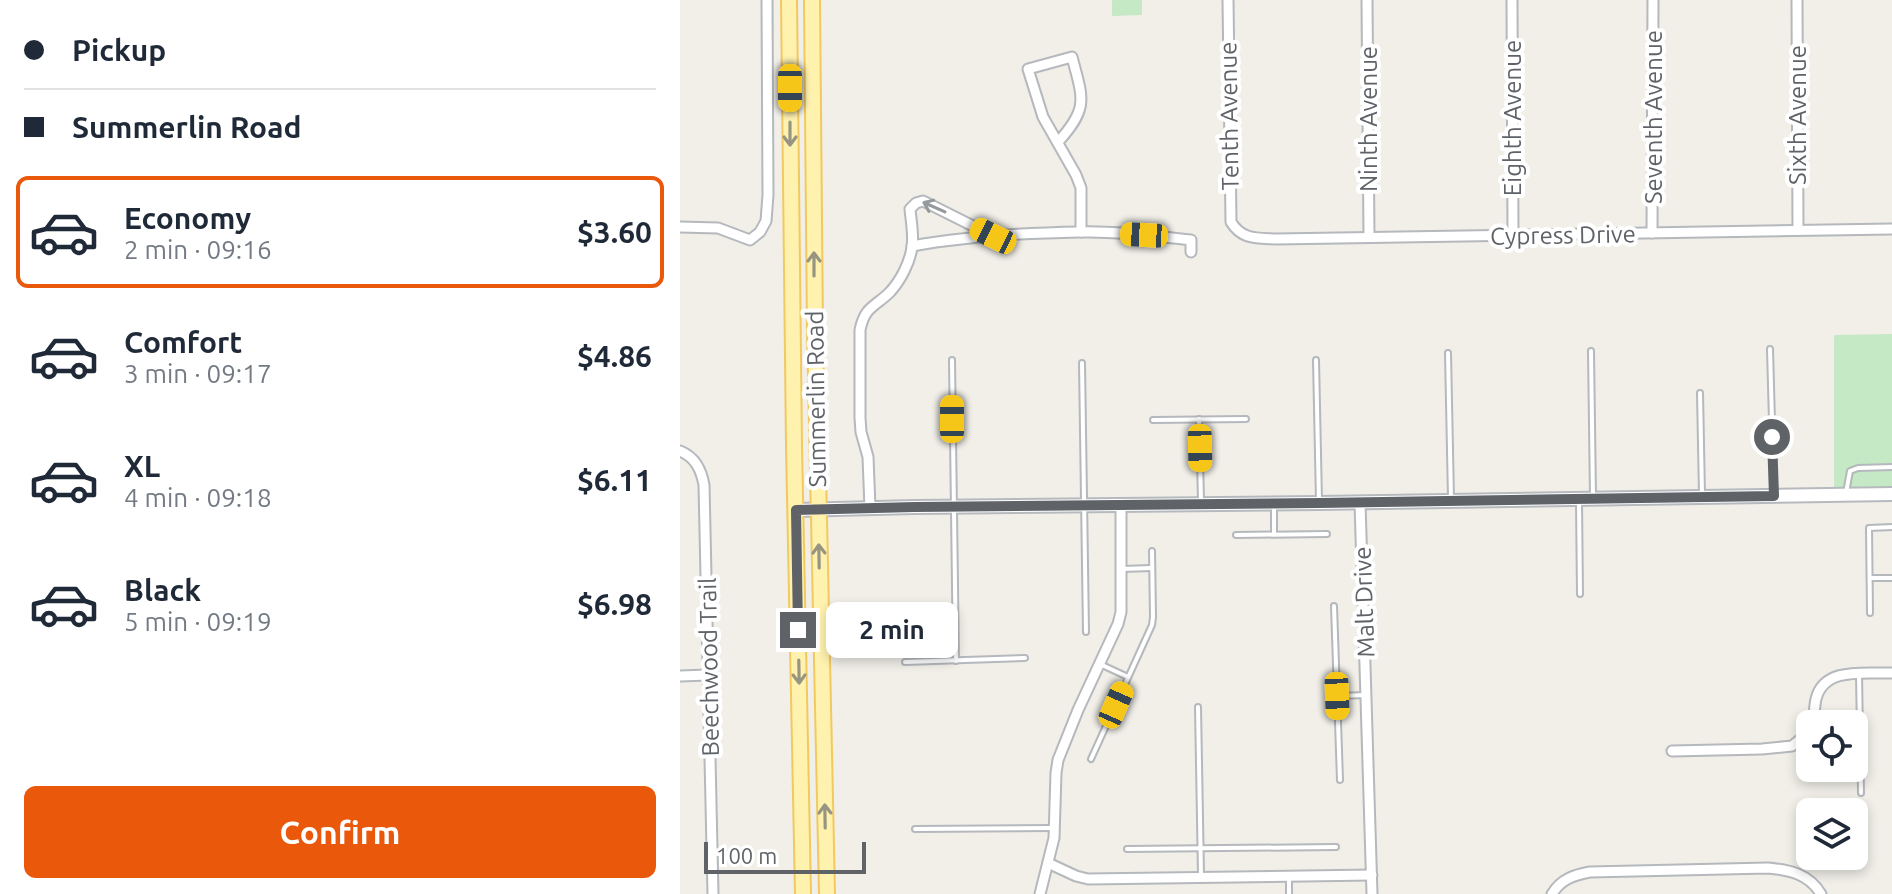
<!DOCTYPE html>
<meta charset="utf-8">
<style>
:root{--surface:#fff;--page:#f2f2f3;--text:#1f2937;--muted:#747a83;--line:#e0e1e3;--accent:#ea580c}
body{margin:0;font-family:Ubuntu,sans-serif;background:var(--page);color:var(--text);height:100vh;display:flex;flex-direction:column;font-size:30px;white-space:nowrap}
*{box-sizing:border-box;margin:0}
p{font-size:26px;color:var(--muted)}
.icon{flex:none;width:44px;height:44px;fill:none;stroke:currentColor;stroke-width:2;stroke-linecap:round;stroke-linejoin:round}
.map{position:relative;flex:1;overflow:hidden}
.panel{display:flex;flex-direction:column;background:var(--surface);width:680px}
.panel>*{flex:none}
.hud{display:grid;align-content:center;height:176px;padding:0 24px;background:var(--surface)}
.fabs{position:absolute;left:1116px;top:710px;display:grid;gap:16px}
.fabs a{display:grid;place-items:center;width:72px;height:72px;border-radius:12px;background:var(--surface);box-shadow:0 4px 12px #0003;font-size:40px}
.scale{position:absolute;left:24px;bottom:20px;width:162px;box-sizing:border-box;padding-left:8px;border:4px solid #5f6368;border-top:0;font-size:22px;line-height:28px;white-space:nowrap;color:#5f6368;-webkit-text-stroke:6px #fff;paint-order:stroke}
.end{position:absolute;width:36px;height:36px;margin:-18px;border:10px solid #5f6368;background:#fff;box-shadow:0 0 0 4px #fff}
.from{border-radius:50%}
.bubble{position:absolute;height:56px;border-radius:12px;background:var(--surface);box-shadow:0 4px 12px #0003;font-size:26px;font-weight:700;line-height:56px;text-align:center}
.car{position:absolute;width:24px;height:48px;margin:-24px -12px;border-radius:10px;box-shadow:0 0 6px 2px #0007;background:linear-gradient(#f5c518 24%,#345 0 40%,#f5c518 0 76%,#345 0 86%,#f5c518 0)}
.hud b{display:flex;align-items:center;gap:28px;height:76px;font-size:30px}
.hud b+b{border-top:2px solid var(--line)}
.hud i{width:20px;height:20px;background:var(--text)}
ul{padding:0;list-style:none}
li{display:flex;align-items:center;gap:24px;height:112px;margin:0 16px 12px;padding:0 8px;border:4px solid transparent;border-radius:12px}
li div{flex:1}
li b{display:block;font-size:30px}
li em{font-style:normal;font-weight:700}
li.selected{border-color:var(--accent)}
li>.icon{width:72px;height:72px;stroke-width:1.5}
.cta{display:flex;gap:16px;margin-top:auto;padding:16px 24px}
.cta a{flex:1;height:92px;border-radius:12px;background:var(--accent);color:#fff;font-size:32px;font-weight:700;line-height:92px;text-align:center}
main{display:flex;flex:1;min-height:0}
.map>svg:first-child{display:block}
.green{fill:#c5e8c5}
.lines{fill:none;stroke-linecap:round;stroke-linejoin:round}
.lane-casing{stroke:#b5b8bc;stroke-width:8}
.street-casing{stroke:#b5b8bc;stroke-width:13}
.secondary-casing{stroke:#b6babf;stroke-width:16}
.primary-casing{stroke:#f2c960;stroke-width:18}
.lane{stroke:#fff;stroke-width:4}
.street{stroke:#fff;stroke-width:9}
.secondary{stroke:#fff;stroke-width:12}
.primary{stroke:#fff2af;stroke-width:14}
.oneway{stroke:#979581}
.oneway2{stroke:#979a9d}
.route{stroke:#5f6368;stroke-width:10}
.labels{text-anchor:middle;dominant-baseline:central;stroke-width:8;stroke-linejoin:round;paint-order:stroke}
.street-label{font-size:24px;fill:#5f6368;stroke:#fff}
</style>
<main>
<section class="panel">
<div class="hud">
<b><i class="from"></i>Pickup</b>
<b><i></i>Summerlin Road</b>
</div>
<ul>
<li class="selected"><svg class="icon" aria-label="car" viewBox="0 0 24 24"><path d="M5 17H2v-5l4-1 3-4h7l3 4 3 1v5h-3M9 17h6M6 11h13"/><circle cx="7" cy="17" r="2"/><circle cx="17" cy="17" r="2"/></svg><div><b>Economy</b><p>2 min · 09:16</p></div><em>$3.60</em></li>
<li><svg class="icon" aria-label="car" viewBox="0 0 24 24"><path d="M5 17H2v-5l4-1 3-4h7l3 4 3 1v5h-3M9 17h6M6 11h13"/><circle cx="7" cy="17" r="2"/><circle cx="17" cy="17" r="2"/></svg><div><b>Comfort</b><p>3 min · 09:17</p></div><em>$4.86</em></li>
<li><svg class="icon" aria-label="car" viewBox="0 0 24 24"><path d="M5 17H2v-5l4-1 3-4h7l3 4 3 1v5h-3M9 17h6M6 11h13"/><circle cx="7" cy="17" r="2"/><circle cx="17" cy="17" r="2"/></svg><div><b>XL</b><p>4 min · 09:18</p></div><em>$6.11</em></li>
<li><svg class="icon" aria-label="car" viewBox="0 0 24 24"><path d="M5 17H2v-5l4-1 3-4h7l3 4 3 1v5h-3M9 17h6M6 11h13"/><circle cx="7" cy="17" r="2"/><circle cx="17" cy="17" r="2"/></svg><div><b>Black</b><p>5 min · 09:19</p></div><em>$6.98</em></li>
</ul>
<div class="cta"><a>Confirm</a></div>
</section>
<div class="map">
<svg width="1212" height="894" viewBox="0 0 1212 894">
<rect width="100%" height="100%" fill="#f1efe8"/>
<g class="green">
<path d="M432,0H462V15L432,16Z"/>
<path d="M1212,334V488L1154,489V338L1155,335Z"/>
</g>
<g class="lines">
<defs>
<g id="lane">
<path d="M1090,349L1094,494"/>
<path d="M911,351L913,497"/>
<path d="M768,353L771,499"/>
<path d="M272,360L276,661"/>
<path d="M636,360L639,501"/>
<path d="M402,363L406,632"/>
<path d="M1020,393L1022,495"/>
<path d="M519,419L521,501"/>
<path d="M473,420L566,419"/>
<path d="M1166,493L1170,471L1178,468L1212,467"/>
<path d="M899,502L900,594"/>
<path d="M594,506V533"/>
<path d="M556,535L647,534"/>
<path d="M442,569L471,568"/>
<path d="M1190,578H1212"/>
<path d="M654,606L660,780"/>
<path d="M1190,613L1189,528L1212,527"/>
<path d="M225,662L345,658"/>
<path d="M422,665L448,677"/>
<path d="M1179,674L1181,793"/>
<path d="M657,696L687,695"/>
<path d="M518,707L521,875"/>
<path d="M411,759L472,625L473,617L472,551"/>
<path d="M235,829L372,828"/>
<path d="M447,849L656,847"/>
<path d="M609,879V894"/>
</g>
<g id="street">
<path d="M548,0L551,222C562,240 577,238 596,239L1212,229"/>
<path d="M687,0L689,237"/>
<path d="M832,0L833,235"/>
<path d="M1117,0L1118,230"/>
<path d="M378,142C409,108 403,99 392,57L348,69L363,117L396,175L401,188V232"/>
<path d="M0,227L38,228L70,240L80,232L86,221L88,195L87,0"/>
<path d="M972,233L973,0"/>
<path d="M232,246C287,236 344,233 399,232C436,231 474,236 511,240V252"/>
<path d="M0,451C15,457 21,469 24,485L33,894"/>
<path d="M680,503L692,894"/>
<path d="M190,508L188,457L181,432L180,418V330C185,306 195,307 210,292C221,280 230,262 232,247C234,235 231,221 230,209L236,203L243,201L313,236"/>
<path d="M0,676L28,675"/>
<path d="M1132,724C1135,716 1134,707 1136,699C1144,666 1186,674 1212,673"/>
<path d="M992,751L1082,749L1112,746L1128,733L1130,729"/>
<path d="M368,863L396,876L408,879L692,875"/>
<path d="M360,894L374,838L376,773L378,760L398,710L438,624L441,612V505"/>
<path d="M872,894C881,879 894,875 910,872L1088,868C1110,870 1129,874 1141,894"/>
</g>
<path id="secondary" d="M116,510L235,507L639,503L1212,494"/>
<g id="primary">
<path d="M109,0L114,446L123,894"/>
<path d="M132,0L135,331L147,894"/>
</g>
</defs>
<use href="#lane" class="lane-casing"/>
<use href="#street" class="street-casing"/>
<use href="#secondary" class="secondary-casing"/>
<use href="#primary" class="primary-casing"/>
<use href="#lane" class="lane"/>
<use href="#street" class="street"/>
<use href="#secondary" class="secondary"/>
<use href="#primary" class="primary"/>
</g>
<defs><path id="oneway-shaft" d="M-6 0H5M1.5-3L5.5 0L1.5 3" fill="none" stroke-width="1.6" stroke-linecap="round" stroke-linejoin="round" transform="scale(2)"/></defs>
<g class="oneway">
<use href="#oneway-shaft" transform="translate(110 134) rotate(90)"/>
<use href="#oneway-shaft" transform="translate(134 264) rotate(-90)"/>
<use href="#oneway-shaft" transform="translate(139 556) rotate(-91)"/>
<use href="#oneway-shaft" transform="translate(119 672) rotate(89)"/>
<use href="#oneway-shaft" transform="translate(145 816) rotate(-91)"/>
</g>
<use class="oneway2" href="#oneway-shaft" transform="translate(254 207) rotate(-156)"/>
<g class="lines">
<path class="route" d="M118,630L116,510L235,507L639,503L1094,496L1092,437"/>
</g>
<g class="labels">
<g class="street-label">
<text transform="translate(1117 115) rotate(-90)">Sixth Avenue</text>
<text transform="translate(549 116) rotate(-91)">Tenth Avenue</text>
<text transform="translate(973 117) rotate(-90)">Seventh Avenue</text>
<text transform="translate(832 118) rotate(-90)">Eighth Avenue</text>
<text transform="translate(688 119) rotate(-90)">Ninth Avenue</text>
<text transform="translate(883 235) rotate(-1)">Cypress Drive</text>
<text transform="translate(136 399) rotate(-91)">Summerlin Road</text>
<text transform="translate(684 602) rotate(-92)">Malt Drive</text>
<text transform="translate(29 667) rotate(-91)">Beechwood Trail</text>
</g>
</g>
</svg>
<div class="fabs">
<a><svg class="icon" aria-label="locate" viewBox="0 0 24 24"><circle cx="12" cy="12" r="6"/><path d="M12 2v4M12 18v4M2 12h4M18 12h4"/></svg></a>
<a><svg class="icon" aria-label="layers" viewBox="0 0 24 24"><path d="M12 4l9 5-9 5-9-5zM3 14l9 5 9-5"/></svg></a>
</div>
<div class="scale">100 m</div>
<i class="end from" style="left:1092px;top:437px"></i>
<i class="end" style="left:118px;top:630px"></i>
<div class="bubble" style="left:146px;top:602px;width:132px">2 min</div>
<i class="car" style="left:110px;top:88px;rotate:180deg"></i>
<i class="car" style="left:464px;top:235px;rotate:273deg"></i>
<i class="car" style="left:313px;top:236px;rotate:296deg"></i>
<i class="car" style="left:272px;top:419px;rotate:0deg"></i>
<i class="car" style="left:520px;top:448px;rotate:179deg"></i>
<i class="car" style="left:657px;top:696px;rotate:178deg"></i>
<i class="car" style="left:436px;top:705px;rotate:24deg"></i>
</div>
</main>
